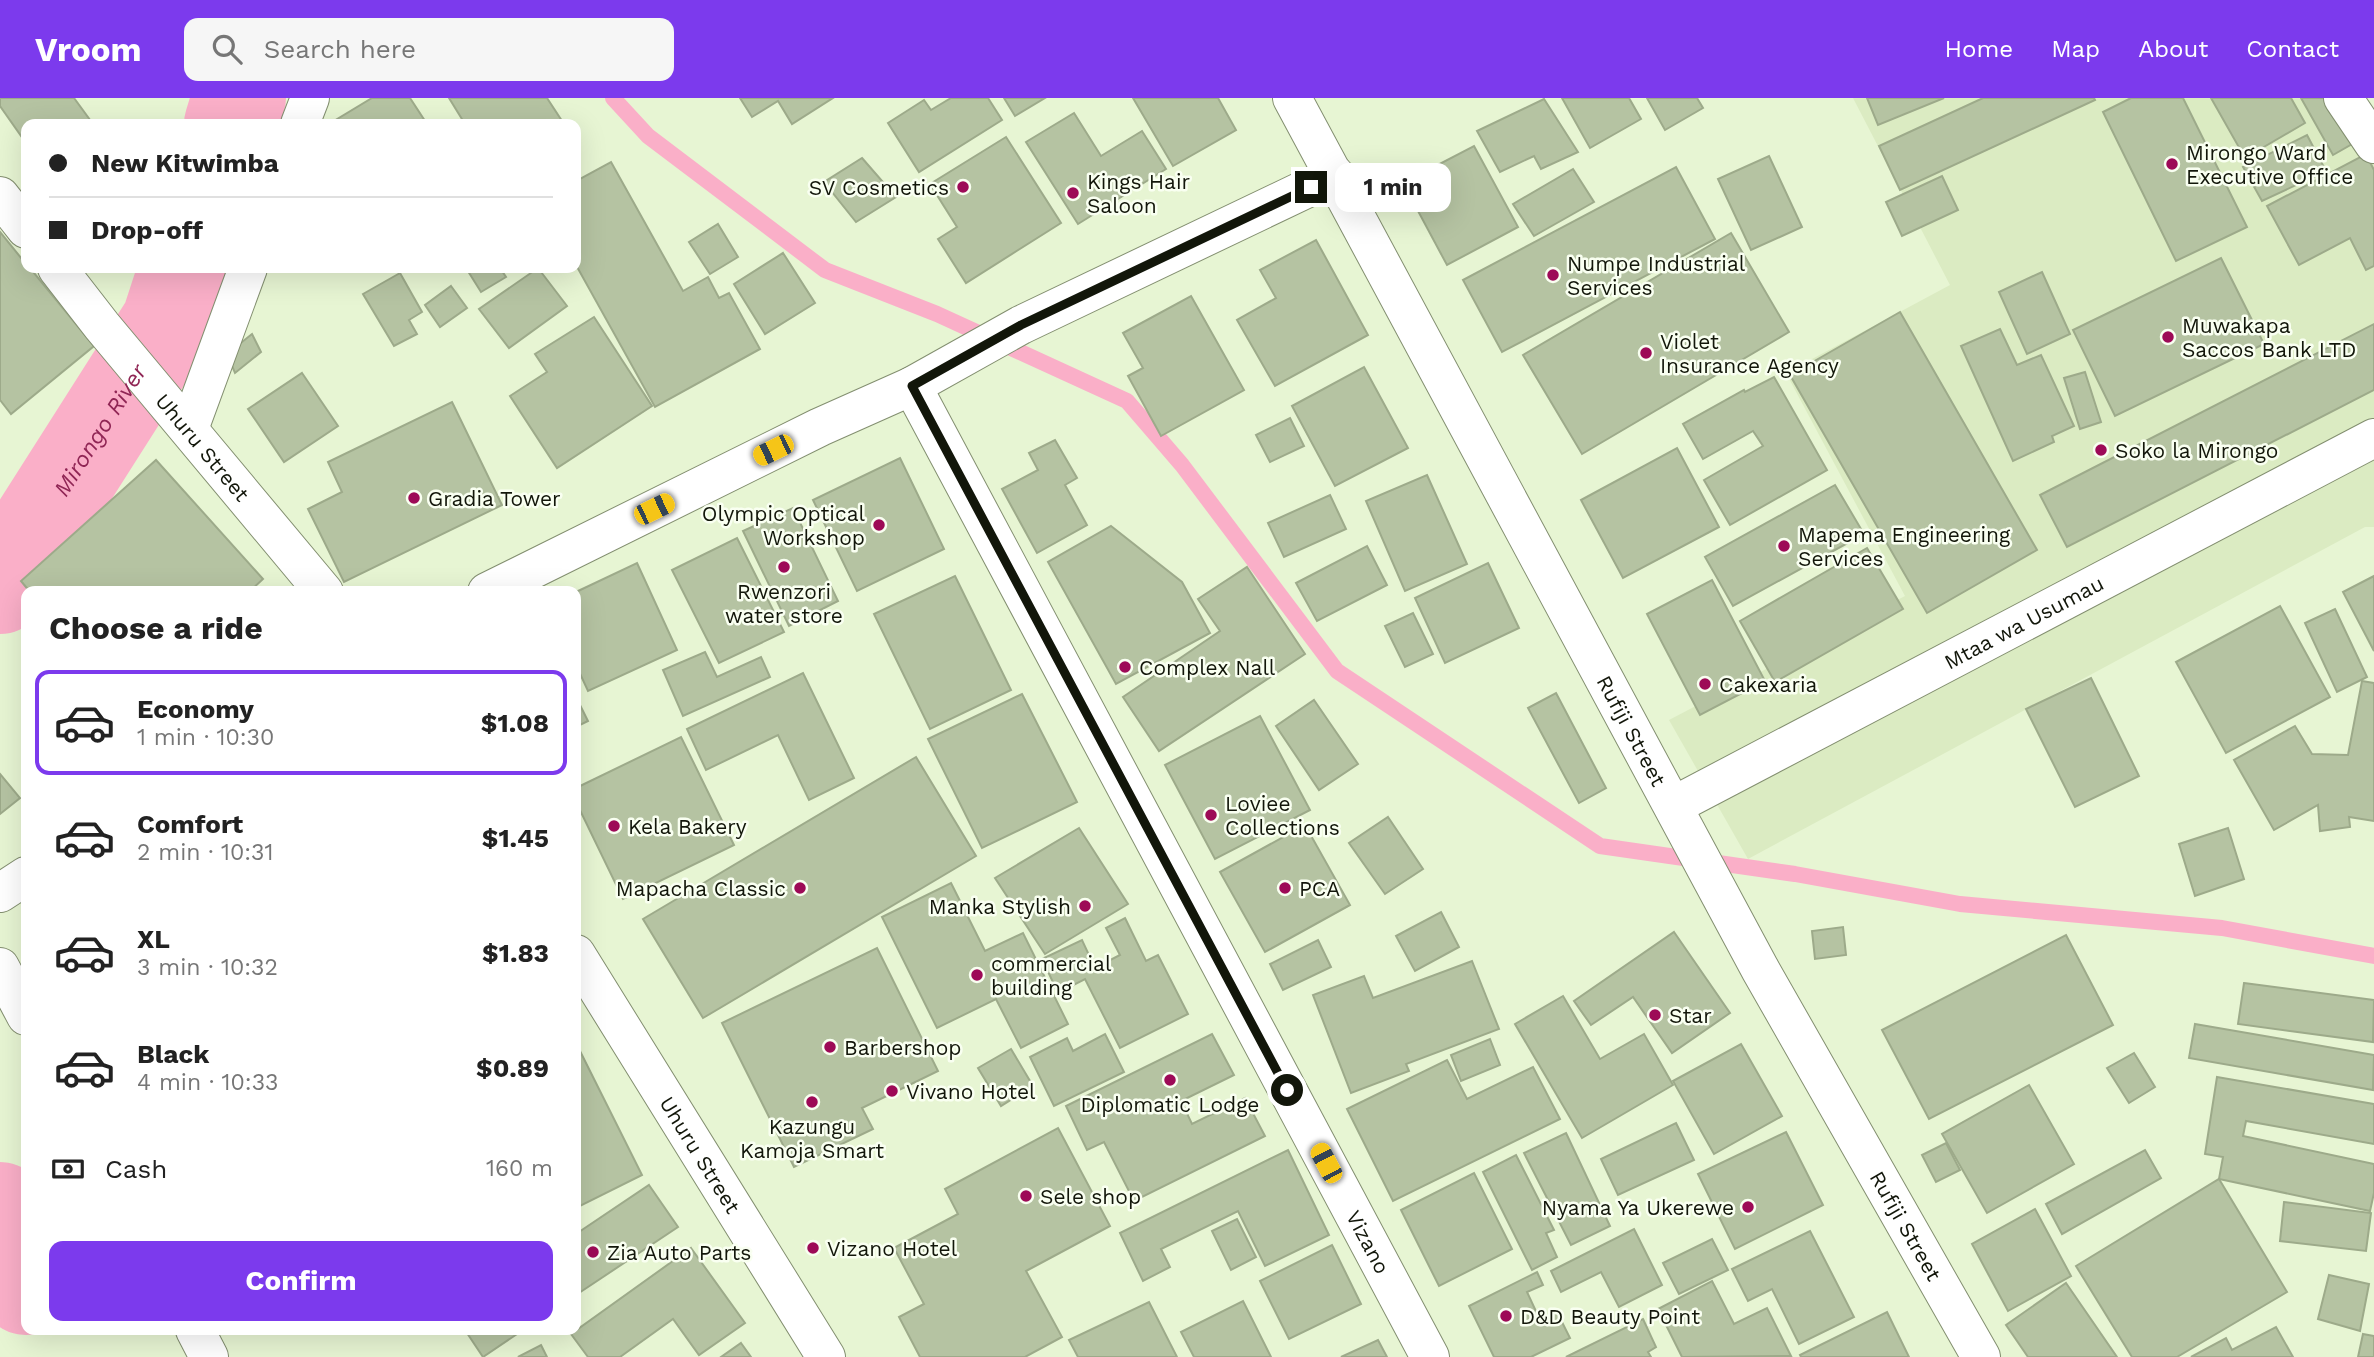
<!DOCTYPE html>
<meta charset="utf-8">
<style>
:root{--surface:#fff;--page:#f6f6f6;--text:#222;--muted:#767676;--line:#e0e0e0;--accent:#7c3aed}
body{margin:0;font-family:"Work Sans",sans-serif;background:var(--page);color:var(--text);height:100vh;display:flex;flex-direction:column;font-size:26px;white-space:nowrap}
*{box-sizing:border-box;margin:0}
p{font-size:23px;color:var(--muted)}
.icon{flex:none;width:38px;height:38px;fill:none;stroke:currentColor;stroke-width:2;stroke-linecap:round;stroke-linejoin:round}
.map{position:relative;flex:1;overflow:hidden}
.sheet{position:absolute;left:21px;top:488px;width:560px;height:749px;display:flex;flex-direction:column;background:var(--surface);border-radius:14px;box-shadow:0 7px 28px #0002}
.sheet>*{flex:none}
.hud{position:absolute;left:21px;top:21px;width:560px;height:154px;border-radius:14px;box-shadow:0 7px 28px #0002;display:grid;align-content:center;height:154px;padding:0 28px;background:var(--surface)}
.end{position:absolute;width:32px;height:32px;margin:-16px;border:9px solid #12160a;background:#fff;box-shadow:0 0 0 4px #fff}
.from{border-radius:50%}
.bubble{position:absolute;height:49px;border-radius:14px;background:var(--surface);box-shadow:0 7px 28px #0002;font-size:23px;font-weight:700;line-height:49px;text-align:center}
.car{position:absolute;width:21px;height:42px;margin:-21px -10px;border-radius:9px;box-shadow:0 0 5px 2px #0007;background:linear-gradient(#f5c518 24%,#345 0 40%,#f5c518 0 76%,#345 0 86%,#f5c518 0)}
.hud b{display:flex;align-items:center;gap:24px;height:66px;font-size:26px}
.hud b+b{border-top:2px solid var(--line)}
.hud i{width:18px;height:18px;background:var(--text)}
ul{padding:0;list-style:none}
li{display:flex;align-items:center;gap:21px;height:105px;margin:0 14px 10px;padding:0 14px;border:4px solid transparent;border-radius:14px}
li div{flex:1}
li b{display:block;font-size:26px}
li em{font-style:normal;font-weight:700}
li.current{border-color:var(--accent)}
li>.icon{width:63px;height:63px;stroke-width:1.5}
h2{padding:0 28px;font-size:32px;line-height:84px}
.pay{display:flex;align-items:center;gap:18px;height:77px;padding:0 28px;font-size:26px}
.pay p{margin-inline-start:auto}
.button{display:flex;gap:14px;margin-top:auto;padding:14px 28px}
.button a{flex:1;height:80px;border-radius:14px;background:var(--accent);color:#fff;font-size:28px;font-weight:700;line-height:80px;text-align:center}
header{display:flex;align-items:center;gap:42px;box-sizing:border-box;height:98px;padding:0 35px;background:var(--accent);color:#fff}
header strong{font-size:33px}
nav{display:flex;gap:38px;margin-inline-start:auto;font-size:24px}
.search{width:490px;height:63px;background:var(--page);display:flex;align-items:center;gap:18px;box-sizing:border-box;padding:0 24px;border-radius:14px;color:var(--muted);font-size:26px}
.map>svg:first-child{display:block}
.built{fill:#dbebc2}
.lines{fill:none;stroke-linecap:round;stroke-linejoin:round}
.stream{stroke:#faafc8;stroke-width:16}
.river{stroke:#faafc8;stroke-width:94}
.building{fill:#b5c3a2;stroke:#9daa8a;stroke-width:2}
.minor-casing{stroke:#838f70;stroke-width:40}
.minor{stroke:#fff;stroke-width:38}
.route{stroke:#12160a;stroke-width:9}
.poi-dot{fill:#9d0a57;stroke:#f9fff1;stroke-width:2.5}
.labels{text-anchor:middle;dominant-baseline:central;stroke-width:5;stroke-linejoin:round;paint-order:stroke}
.poi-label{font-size:21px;fill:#12160a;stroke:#f9fff1;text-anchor:start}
.street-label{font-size:21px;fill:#12160a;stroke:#f9fff1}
.water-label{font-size:23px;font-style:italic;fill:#902655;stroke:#f9fff1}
</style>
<header>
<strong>Vroom</strong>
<div class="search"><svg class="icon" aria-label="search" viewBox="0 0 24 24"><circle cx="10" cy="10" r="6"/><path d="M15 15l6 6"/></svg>Search here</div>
<nav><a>Home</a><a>Map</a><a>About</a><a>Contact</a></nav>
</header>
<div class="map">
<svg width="2374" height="1259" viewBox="0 0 2374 1259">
<rect width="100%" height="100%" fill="#e7f5d3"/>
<path class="built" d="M1853,0H2361L2374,24V429H2365L1748,761L1669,622L1905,498L1786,275L1950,187Z"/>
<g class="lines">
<path class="stream" d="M613,0L648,38L825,172L937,216L1127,303L1182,367L1337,573L1600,748L1795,776L1960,806L2222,830L2374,858"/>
<g class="river">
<path d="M231,26L239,0"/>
<path id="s1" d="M0,489L168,225L186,170"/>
<path d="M0,1111L26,1190"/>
</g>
</g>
<g class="building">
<path d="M0,0H74L93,26H26V45L0,8Z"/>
<path d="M372,0H410L427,26H329Z"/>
<path d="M449,0H547L564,26H465Z"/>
<path d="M740,0H833L792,26L778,3L752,19Z"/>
<path d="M951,0H988L1002,22L919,74L888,25L924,2L931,12Z"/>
<path d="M1004,0H1045L1015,18Z"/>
<path d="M1133,0H1218L1236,32L1173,68Z"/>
<path d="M1562,0H1629L1641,21L1590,50Z"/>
<path d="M1647,0H1697L1703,10L1665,32Z"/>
<path d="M1867,0H1944L1878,27Z"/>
<path d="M1983,0H2094L2095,2L1900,92L1879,48Z"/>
<path d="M2131,0H2183L2247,129L2176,163L2103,14Z"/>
<path d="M2211,0H2291L2305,25L2245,60Z"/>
<path d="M2301,0H2336L2359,42L2333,57Z"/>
<path d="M1544,1L1578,54L1541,71L1534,58L1500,74L1477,33Z"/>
<path d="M1074,15L1101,58L1142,33L1166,71L1078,126L1026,44Z"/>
<path d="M2307,37L2326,73L2262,103L2243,69Z"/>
<path d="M1006,39L1061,125L966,185L938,141L957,129L930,86Z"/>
<path d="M1474,48L1518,129L1447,167L1403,85Z"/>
<path d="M2366,56L2374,72V168L2366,172L2350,140L2299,167L2267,108Z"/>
<path d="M1769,58L1802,129L1751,152L1718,81Z"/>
<path d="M862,60L896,99L856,124L824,84Z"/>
<path d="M611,64L683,193L708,179L719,200L729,195L760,251L655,309L576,167V83Z"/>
<path d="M1676,69L1715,141L1502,254L1463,182Z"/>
<path d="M1573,71L1594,104L1534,138L1513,106Z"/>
<path d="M1942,78L1958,112L1902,138L1886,104Z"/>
<path d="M718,126L738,159L710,176L689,144Z"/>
<path d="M0,134L26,166V170H30L94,248L11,316L0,302Z"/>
<path d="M1731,135L1789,234L1582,356L1523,257Z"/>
<path d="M1316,142L1368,237L1275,288L1237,222L1276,200L1260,172Z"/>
<path d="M783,155L815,205L765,236L734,186Z"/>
<path d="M2221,160L2264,246L2115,318L2073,232Z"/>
<path d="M466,170H500L506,179L481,194Z"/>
<path d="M538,170L567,208L509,250L479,211Z"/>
<path d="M2042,174L2070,236L2027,256L1999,194Z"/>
<path d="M400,175L422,214L409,222L417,236L394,248L363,196Z"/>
<path d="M451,188L467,210L440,229L425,207Z"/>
<path d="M1191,198L1244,292L1161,338L1128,278L1143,270L1123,235Z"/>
<path d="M1900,214L2037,452L1927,515L1790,277Z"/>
<path d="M594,219L652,308L557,370L510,298L547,274L535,256Z"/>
<path d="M2374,226V292L2067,449L2040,397Z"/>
<path d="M2000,231L2017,267L2041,257L2074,328L2052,338L2054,344L2013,363L1961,248Z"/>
<path d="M252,236L261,254L235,275L227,256Z"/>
<path d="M1364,269L1408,350L1335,388L1292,308Z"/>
<path d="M2085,274L2101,324L2080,331L2064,280Z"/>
<path d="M302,275L338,328L284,364L248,311Z"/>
<path d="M1774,279L1827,372L1730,427L1704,382L1763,348L1753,333L1703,361L1683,326L1744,292L1745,294Z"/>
<path d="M452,304L502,407L344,484L308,411L342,394L328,364Z"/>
<path d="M1290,320L1304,348L1270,364L1256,337Z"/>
<path d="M1055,342L1077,380L1065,387L1087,427L1037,455L1002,391L1038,372L1029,355Z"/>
<path d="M1677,350L1719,429L1623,480L1581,402Z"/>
<path d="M900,360L944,451L857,493L813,402Z"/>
<path d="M156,362L263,481L249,494H30L21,483Z"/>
<path d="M1427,377L1467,466L1405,493L1366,403Z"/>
<path d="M1835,387L1864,436L1733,508L1705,459Z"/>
<path d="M1330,397L1346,431L1284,459L1268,425Z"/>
<path d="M793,410L838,503L789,528L743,433Z"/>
<path d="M1111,428L1182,484L1210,535L1116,586L1048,464Z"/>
<path d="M737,440L784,534L719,565L672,472Z"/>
<path d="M1367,448L1387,487L1317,523L1296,485Z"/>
<path d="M1867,450L1903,511L1775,584L1740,523Z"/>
<path d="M637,465L677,552L588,593L576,567V494Z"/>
<path d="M1488,465L1519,530L1445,565L1415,500Z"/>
<path d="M1247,469L1305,556L1159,653L1123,599L1220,533L1198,501Z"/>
<path d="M955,478L1011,592L930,631L874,516Z"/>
<path d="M2374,478V553L2343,494Z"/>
<path d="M1712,482L1765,583L1700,617L1647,516Z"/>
<path d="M2280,508L2330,599L2226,655L2176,564Z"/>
<path d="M2335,511L2367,579L2337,594L2305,525Z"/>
<path d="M1413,515L1433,556L1405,569L1385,528Z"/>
<path d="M705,554L717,579L761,559L770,579L683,618L663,572Z"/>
<path d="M803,575L854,680L809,702L778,637L706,672L687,631Z"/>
<path d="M2091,580L2139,678L2075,709L2026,611Z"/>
<path d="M2362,583L2374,585V723L2349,719L2350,729L2320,733L2318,707L2274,732L2234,662L2295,628L2312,656L2348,657Z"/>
<path d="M1556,595L1606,690L1579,705L1528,610Z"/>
<path d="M1022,596L1077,704L982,750L928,641Z"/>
<path d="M576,599L588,623L576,629Z"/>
<path d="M1314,602L1358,666L1319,692L1276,628Z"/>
<path d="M1260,618L1310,712L1215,761L1165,667Z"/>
<path d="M681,639L734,747L623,801L576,704V690Z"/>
<path d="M916,659L976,758L703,920L643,821Z"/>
<path d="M0,676L20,700L0,716Z"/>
<path d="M1388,719L1423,771L1385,796L1349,745Z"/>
<path d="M1305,727L1350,807L1265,854L1220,774Z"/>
<path d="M1079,730L1128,806L1045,856L995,780Z"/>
<path d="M2228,730L2244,781L2195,798L2179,746Z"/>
<path d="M951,785L985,853L1023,835L1068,926L1021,950L996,901L937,930L882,819Z"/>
<path d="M1441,814L1459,849L1415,873L1396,838Z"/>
<path d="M1125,820L1146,863L1158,857L1188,916L1120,950L1085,881L1058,895L1042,861L1082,842L1095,870L1120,857L1106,830Z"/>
<path d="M1843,829L1846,857L1815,861L1812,833Z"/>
<path d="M1674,834L1730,915L1672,955L1633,899L1591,927L1574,903Z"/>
<path d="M2066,837L2113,927L1929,1021L1882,932Z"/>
<path d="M1318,842L1331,869L1283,892L1270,866Z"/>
<path d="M877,850L938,973L862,1010L873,1031L794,1069L722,925Z"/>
<path d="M1472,863L1499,931L1406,966L1409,973L1351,995L1313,897L1364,878L1373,900Z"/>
<path d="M2244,885L2374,902L2373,944L2238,926Z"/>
<path d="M1563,898L1600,961L1644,936L1673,987L1582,1040L1515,926Z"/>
<path d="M2195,926L2374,957L2373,992L2189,960Z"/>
<path d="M1105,936L1124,974L1054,1008L1030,959L1067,940L1073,953Z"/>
<path d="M1212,936L1234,977L1181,1003L1192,1026L1245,1000L1265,1038L1134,1103L1104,1044L1087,1052L1066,1008Z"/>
<path d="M1490,941L1500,967L1461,983L1451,957Z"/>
<path d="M576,945L642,1077L576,1110Z"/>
<path d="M1741,946L1782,1018L1714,1056L1673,983Z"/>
<path d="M1011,951L1033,988L1001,1008L978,970Z"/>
<path d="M2134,955L2155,989L2129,1005L2107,970Z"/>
<path d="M1447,962L1467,1001L1533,969L1560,1021L1393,1103L1347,1011Z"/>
<path d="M2217,979L2374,1006V1046L2246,1023L2243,1038L2374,1066V1095L2370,1113L2219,1081L2223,1059L2205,1056Z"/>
<path d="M2029,987L2074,1066L1987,1115L1942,1036Z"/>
<path d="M1676,1025L1694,1062L1618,1097L1601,1061Z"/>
<path d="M1058,1030L1110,1128L1026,1173L1062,1239L1025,1259H920L899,1219L924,1206L894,1150L958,1116L945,1091Z"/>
<path d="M1786,1034L1823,1107L1735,1151L1698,1076Z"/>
<path d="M1566,1035L1610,1128L1571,1147L1524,1055Z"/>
<path d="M1946,1045L1960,1072L1936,1084L1922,1057Z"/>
<path d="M1288,1052L1329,1137L1265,1168L1238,1113L1161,1151L1170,1169L1143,1183L1120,1135Z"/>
<path d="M2145,1052L2161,1080L2062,1136L2046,1106Z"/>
<path d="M1516,1057L1554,1132L1546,1135L1557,1159L1532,1172L1483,1074Z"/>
<path d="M1474,1075L1512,1151L1439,1188L1401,1112Z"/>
<path d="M2219,1081L2287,1194L2177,1259H2132L2076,1168Z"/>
<path d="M649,1087L678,1129L576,1197V1136Z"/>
<path d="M2284,1104L2371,1115L2366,1153L2280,1143Z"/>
<path d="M2035,1111L2071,1178L2008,1213L1972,1146Z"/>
<path d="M1237,1121L1256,1159L1231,1172L1212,1133Z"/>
<path d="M1634,1131L1662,1187L1619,1209L1601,1174L1561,1194L1551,1173Z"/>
<path d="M1810,1133L1854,1219L1799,1246L1772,1191L1748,1203L1732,1171Z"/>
<path d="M1712,1141L1728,1172L1679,1196L1663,1165Z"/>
<path d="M1332,1147L1361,1206L1289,1241L1260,1183Z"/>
<path d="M691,1150L745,1225L699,1257L673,1221L620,1259H588L571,1236Z"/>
<path d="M1537,1174L1543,1187L1527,1194L1540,1222L1557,1214L1570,1240L1531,1259H1494L1469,1208Z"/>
<path d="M2329,1177L2369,1186L2360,1233L2318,1221Z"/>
<path d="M1712,1183L1734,1226L1767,1210L1791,1258L1682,1259L1658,1211Z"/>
<path d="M2066,1185L2117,1259H2028L2006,1227Z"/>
<path d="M1243,1203L1271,1259H1194L1181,1234Z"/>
<path d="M1149,1204L1177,1259H1078L1069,1242Z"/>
<path d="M1887,1214L1909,1259H1801L1800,1257Z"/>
<path d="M1643,1221L1656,1249L1648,1254L1651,1259H1566Z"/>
<path d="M2276,1229L2293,1259H2191L2226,1240L2232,1252Z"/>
<path d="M465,1232H523L483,1259Z"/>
<path d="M2363,1236L2374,1238V1259H2358Z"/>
<path d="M1378,1242L1387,1259H1341Z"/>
<path d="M741,1245L751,1259H721Z"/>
<path d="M541,1247L547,1259H518Z"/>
</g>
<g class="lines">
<defs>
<g id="minor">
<path id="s2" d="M1292,0L1760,871L1981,1259"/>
<path d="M2343,0L2374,46"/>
<path d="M300,26L310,0"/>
<path d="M0,98L26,131"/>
<path id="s3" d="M57,170L102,228L324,494"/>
<path id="s4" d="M912,288L1430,1259"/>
<path d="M189,331L248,170"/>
<path d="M487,494L820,329L912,288L1021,227L1335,77"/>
<path id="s5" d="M1673,708L2374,340"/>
<path d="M0,795L26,778"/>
<path id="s6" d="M576,856L826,1259"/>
<path d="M0,869L26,918"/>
<path d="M195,1232L209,1259"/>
</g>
</defs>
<use href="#minor" class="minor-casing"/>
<use href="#minor" class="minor"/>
</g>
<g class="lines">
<path class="route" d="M1287,992L912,288L1021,227L1311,89"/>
</g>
<g class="poi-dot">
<circle cx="2172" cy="66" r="7"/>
<circle cx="963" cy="89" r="7"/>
<circle cx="1073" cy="95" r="7"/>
<circle cx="1553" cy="177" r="7"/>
<circle cx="2168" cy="239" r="7"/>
<circle cx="1646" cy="255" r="7"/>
<circle cx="2101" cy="352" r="7"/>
<circle cx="414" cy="400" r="7"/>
<circle cx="879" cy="427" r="7"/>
<circle cx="1784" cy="448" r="7"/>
<circle cx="784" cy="469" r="7"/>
<circle cx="1125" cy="569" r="7"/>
<circle cx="1705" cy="586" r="7"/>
<circle cx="1211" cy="717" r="7"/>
<circle cx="614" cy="728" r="7"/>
<circle cx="800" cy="790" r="7"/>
<circle cx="1285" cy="790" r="7"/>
<circle cx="1085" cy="808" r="7"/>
<circle cx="977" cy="877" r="7"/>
<circle cx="1655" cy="917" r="7"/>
<circle cx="830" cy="949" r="7"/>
<circle cx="1170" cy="982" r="7"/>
<circle cx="892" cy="993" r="7"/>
<circle cx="812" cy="1004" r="7"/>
<circle cx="1026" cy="1098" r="7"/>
<circle cx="1748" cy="1109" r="7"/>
<circle cx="813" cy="1150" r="7"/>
<circle cx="593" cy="1154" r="7"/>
<circle cx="1506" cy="1218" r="7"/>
</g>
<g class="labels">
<g class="poi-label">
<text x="2186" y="54">Mirongo Ward<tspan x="2186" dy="24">Executive Office</tspan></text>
<text x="1087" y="83">Kings Hair<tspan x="1087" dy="24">Saloon</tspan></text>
<text x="949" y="89" text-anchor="end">SV Cosmetics</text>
<text x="1567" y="165">Numpe Industrial<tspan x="1567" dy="24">Services</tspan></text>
<text x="2182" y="227">Muwakapa<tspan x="2182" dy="24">Saccos Bank LTD</tspan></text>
<text x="1660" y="243">Violet<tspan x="1660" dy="24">Insurance Agency</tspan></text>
<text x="2115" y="352">Soko la Mirongo</text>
<text x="428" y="400">Gradia Tower</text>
<text x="865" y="415" text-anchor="end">Olympic Optical<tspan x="865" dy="24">Workshop</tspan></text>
<text x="1798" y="436">Mapema Engineering<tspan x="1798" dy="24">Services</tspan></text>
<text x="784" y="493" text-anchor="middle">Rwenzori<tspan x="784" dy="24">water store</tspan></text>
<text x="1139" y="569">Complex Nall</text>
<text x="1719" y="586">Cakexaria</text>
<text x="1225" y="705">Loviee<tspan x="1225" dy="24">Collections</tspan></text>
<text x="628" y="728">Kela Bakery</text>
<text x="786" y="790" text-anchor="end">Mapacha Classic</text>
<text x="1299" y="790">PCA</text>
<text x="1071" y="808" text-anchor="end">Manka Stylish</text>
<text x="991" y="865">commercial<tspan x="991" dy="24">building</tspan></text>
<text x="1669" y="917">Star</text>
<text x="844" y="949">Barbershop</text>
<text x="906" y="993">Vivano Hotel</text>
<text x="1170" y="1006" text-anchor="middle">Diplomatic Lodge</text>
<text x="812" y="1028" text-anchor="middle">Kazungu<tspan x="812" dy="24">Kamoja Smart</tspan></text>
<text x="1040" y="1098">Sele shop</text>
<text x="1734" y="1109" text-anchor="end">Nyama Ya Ukerewe</text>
<text x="827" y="1150">Vizano Hotel</text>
<text x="607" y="1154">Zia Auto Parts</text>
<text x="1520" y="1218">D&amp;D Beauty Point</text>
</g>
<g class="street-label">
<text stroke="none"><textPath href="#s3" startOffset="231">Uhuru Street</textPath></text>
<text stroke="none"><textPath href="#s5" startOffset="396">Mtaa wa Usumau</textPath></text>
<text stroke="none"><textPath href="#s2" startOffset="718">Rufiji Street</textPath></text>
<text stroke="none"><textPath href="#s6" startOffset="236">Uhuru Street</textPath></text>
<text stroke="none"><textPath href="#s2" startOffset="1284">Rufiji Street</textPath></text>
<text stroke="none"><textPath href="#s4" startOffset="970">Vizano</textPath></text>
</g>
<g class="water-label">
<text stroke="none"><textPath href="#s1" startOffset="186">Mirongo River</textPath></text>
</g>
</g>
</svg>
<i class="end from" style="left:1287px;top:992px"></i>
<i class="end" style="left:1311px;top:89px"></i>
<div class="bubble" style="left:1335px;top:65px;width:116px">1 min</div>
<i class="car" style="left:773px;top:352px;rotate:244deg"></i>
<i class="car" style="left:654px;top:411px;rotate:64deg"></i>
<i class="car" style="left:1326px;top:1065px;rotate:332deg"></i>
<div class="hud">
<b><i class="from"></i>New Kitwimba</b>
<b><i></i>Drop-off</b>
</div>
<section class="sheet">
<h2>Choose a ride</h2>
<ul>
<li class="current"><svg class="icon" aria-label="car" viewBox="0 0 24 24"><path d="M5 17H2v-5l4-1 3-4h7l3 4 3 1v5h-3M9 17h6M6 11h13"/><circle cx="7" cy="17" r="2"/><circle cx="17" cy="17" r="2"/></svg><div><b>Economy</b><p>1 min · 10:30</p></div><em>$1.08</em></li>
<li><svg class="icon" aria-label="car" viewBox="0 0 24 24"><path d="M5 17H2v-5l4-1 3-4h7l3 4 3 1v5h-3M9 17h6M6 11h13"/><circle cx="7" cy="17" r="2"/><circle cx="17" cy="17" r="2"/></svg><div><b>Comfort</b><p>2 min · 10:31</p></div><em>$1.45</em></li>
<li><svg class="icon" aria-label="car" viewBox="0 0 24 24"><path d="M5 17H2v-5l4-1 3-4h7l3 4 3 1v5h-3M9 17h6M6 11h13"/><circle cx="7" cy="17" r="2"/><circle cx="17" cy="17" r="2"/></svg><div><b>XL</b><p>3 min · 10:32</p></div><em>$1.83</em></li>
<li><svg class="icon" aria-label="car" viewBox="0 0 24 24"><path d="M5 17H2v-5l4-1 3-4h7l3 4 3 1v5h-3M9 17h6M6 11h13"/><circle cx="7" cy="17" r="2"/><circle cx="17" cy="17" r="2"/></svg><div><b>Black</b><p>4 min · 10:33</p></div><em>$0.89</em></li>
</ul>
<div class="pay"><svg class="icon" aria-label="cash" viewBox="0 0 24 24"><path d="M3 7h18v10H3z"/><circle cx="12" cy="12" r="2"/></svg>Cash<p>160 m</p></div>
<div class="button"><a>Confirm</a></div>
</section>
</div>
